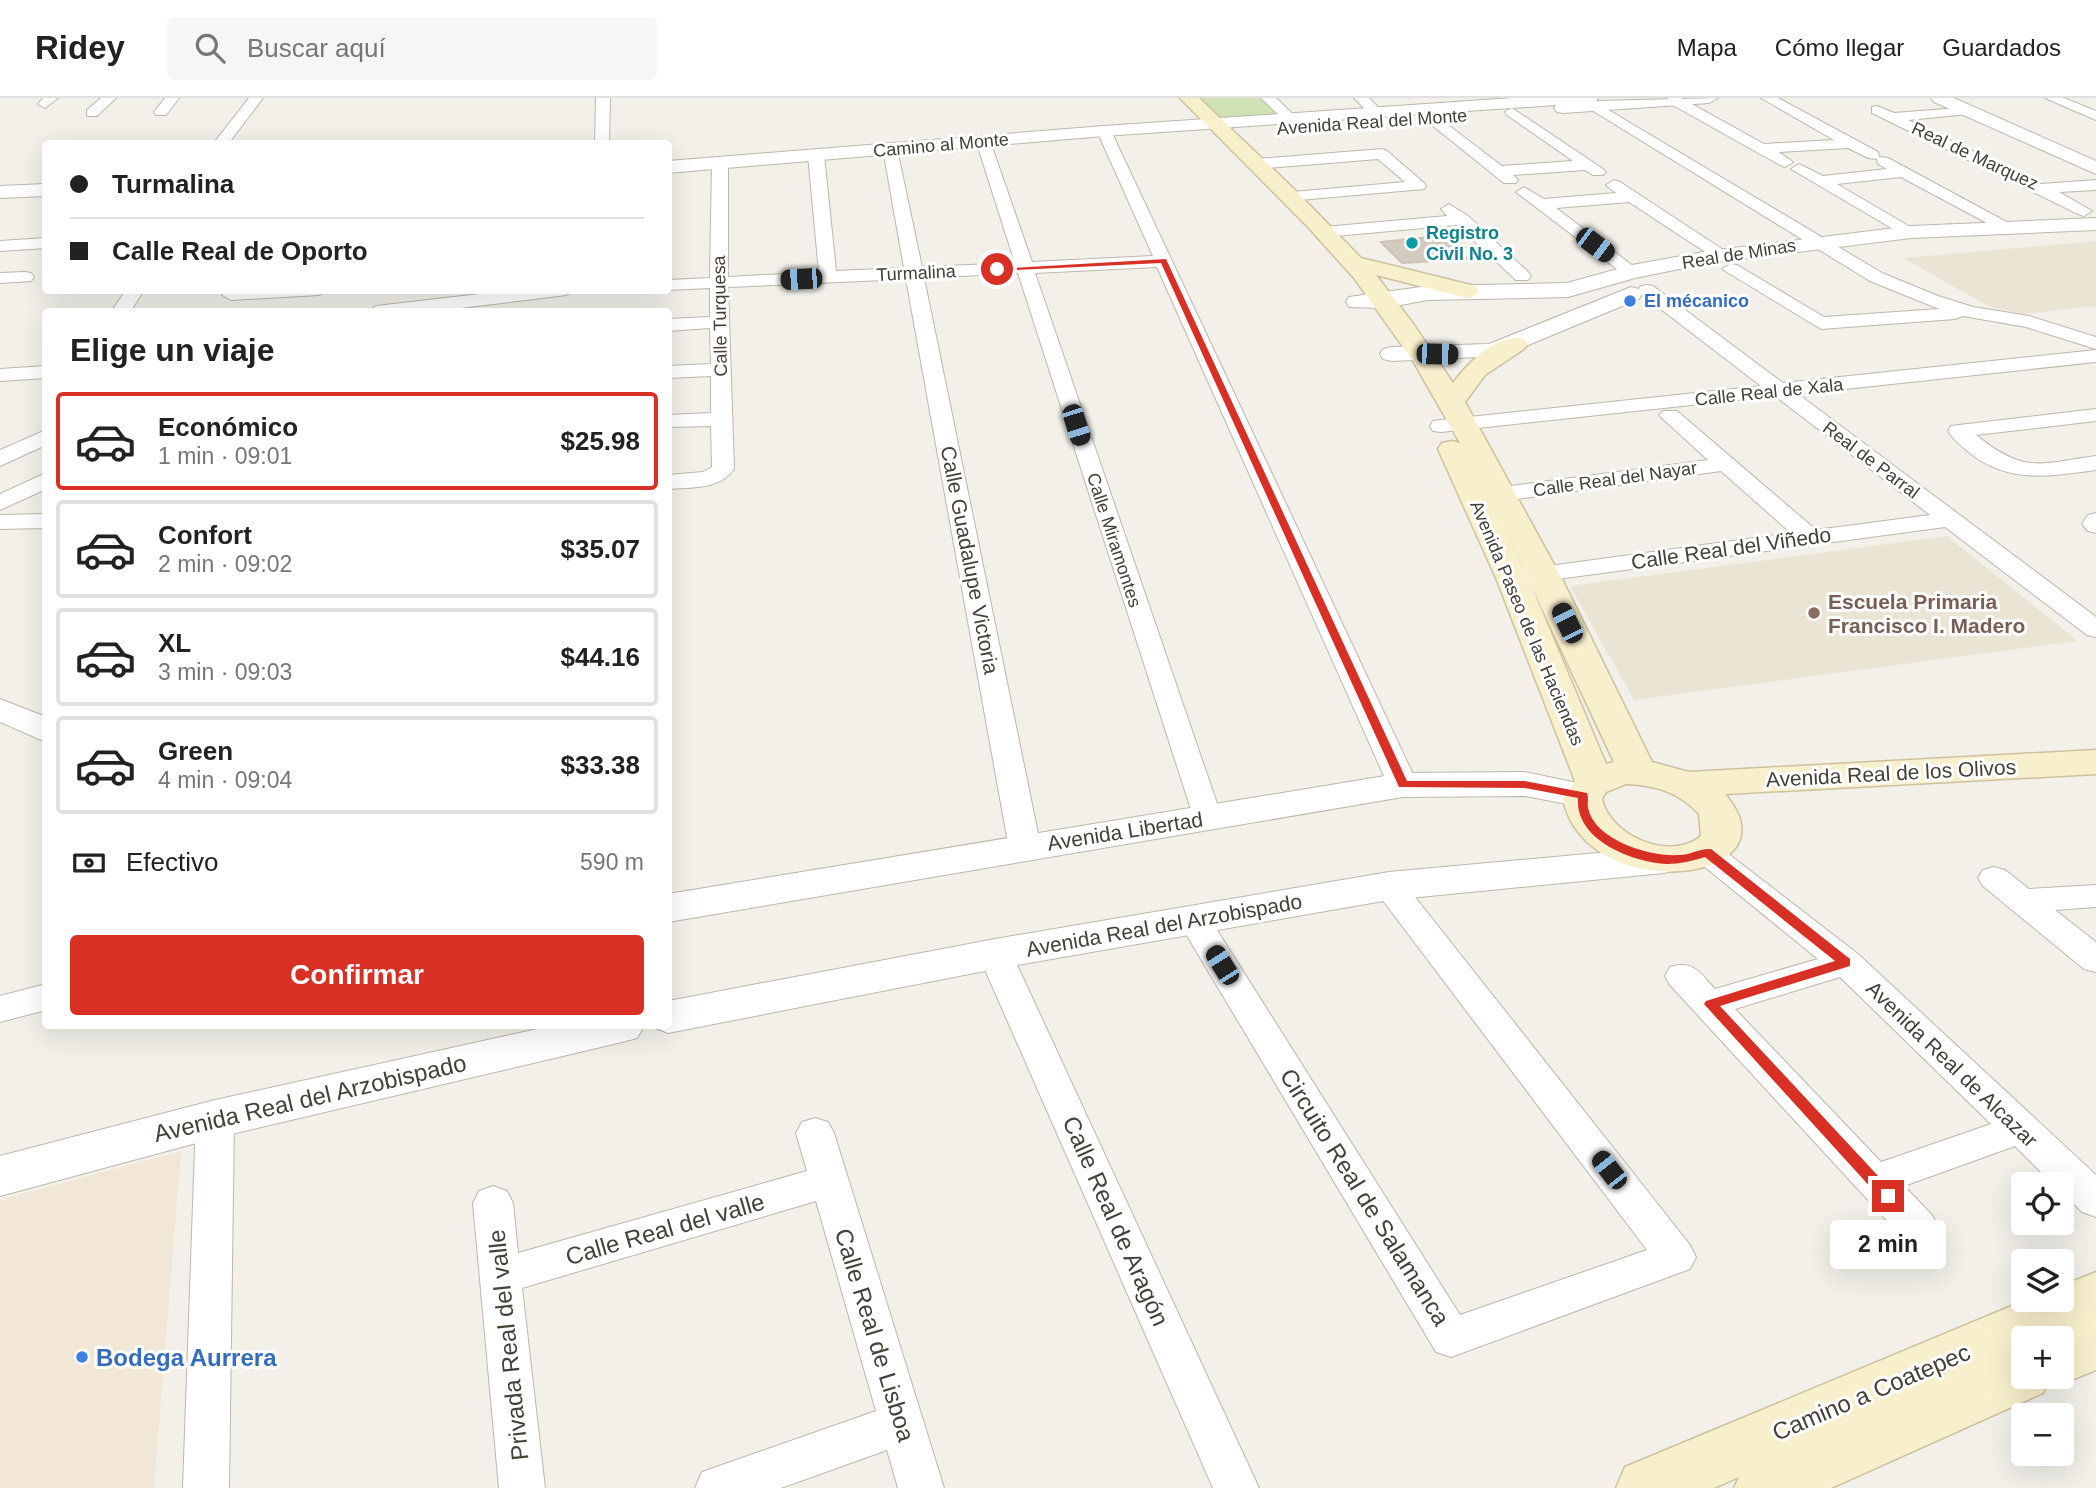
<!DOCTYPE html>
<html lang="es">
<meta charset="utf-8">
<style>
:root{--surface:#fff;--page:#f6f6f6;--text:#222;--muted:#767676;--line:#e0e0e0;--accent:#d93025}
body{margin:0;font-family:Helvetica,sans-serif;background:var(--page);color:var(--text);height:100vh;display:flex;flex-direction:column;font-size:26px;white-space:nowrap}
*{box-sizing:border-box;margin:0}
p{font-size:23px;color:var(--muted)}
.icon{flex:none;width:38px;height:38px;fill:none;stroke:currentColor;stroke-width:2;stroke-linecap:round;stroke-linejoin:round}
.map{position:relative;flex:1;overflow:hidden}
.side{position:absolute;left:42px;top:210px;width:630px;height:721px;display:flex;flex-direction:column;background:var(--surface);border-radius:7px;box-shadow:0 7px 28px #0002}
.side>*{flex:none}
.banner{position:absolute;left:42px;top:42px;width:630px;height:154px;border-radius:7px;box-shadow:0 7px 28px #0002;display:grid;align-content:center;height:154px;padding:0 28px;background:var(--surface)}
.tools{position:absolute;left:2011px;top:1074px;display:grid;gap:14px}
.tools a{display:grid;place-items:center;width:63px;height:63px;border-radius:7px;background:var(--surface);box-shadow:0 7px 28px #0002;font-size:35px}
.end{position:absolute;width:32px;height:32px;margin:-16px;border:9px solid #d93025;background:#fff;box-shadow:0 0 0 4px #fff}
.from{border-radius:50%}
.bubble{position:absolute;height:49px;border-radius:7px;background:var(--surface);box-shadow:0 7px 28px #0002;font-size:23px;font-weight:700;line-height:49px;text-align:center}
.car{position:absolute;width:21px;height:42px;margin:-21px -10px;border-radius:9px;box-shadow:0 0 5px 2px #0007;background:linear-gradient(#222 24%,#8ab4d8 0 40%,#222 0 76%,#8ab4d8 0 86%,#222 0)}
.banner b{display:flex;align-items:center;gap:24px;height:66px;font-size:26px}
.banner b+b{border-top:2px solid var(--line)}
.banner i{width:18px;height:18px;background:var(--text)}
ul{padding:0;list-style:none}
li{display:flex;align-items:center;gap:21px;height:98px;margin:0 14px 10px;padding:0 14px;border:4px solid var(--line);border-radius:7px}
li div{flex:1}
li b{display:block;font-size:26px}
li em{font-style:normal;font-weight:700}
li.active{border-color:var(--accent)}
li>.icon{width:63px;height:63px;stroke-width:1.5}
h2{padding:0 28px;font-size:32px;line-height:84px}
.pay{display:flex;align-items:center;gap:18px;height:77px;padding:0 28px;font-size:26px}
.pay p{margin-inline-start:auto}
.button{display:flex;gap:14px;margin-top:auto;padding:14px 28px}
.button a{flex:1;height:80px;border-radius:7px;background:var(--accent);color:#fff;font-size:28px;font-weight:700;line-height:80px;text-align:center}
header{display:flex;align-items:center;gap:42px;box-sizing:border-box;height:98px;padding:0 35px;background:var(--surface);border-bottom:2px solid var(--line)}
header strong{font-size:33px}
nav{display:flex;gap:38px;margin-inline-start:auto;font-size:24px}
.search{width:490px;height:63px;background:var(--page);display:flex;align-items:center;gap:18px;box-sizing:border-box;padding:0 24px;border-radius:7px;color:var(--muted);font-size:26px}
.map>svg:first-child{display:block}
.commercial{fill:#f2e7d7}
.education{fill:#eae4d4}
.green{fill:#cee2b6}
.building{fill:#d3cbc0;stroke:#cdc3b4;stroke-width:2}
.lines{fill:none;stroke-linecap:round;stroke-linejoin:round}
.minor-casing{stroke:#bdb7ac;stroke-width:2}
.tertiary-casing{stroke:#bdb7ac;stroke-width:2}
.secondary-casing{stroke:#cdc19e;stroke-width:3}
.minor{fill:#fff;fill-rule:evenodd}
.tertiary{fill:#fff;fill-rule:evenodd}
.secondary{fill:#f8efcd;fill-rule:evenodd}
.route{fill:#d93025}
.culture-dot{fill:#0f9aa8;stroke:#fff;stroke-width:2.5}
.shop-dot{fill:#3f7fe0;stroke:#fff;stroke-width:2.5}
.education-dot{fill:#8d6e63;stroke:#fff;stroke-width:2.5}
.labels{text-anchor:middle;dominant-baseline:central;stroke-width:6;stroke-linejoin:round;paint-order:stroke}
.far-street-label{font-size:18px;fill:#454038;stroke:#fff}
.far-culture-label{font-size:18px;font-weight:bold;fill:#0d838f;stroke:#fff;text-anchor:start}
.far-shop-label{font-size:18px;font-weight:bold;fill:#366cbe;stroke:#fff;text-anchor:start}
.street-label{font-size:21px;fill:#454038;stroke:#fff}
.education-label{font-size:21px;font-weight:bold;fill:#785e54;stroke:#fff;text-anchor:start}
.near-street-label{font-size:24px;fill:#454038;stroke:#fff}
.near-shop-label{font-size:24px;font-weight:bold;fill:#366cbe;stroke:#fff;text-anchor:start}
</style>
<header>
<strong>Ridey</strong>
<div class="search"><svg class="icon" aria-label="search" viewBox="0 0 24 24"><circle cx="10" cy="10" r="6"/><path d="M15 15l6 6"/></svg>Buscar aquí</div>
<nav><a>Mapa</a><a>Cómo llegar</a><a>Guardados</a></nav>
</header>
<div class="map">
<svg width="2096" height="1390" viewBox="0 0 2096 1390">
<rect width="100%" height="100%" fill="#f2f0e9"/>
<path class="commercial" d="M181,1053L154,1390H0V1102Z"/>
<g class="education">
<path d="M2096,143V208L2024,216L1990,209L1903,160Z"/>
<path d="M1947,438L2078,543L1634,602L1570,488Z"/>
</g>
<path class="green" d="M1201,0H1260L1280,18L1222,21Z"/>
<path class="building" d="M1449,137L1467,161L1402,165L1381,144Z"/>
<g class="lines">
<defs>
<g id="minor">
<path d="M43,0H58L45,10L38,6Z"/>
<path d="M101,0H116L97,18H87V12Z"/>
<path d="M165,0H179L166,17H156L154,14Z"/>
<path d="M249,0H263L228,46H213Z"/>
<path d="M596,0H610L609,46H595Z"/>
<path d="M1261,0H1276L1298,21L1296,24H1286Z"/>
<path d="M1354,0H1369L1384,15L1382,18H1372Z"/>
<path d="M1668,0H1681L1764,46L1834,42L1761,0H1778L1878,54L1879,59L1888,60L2014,128L2006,133L2000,132L1901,79L1837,86L1919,134L1911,139L1905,138L1791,71L1799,66L1823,78L1887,71L1878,66L1877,61L1868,60L1848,50L1779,54L1793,64L1785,69L1780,67L1669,5Z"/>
<path d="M2045,0H2064L2096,13V22Z"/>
<path d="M1595,4L1882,175L1938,198L1973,209L2029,218L2096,239V251L2026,229L1963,218L1955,221L1821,231L1722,171L1731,166L1737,167L1824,219L1939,211L1870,183L1590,11V5Z"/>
<path d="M1877,8L1894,15L1973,9V15L1968,16L1908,22L2041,86L2096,82V92L2059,94L2092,113L2084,118L2078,116L1872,15V9Z"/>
<path d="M1512,10L1603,71L1606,74L1603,77H1593L1585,72L1513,77L1518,82L1516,85H1504L1423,20L1430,16L1435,17L1502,68L1573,63L1507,17L1505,14Z"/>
<path d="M1104,29L1111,33L1418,687L1413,694L1403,696L1393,694L1388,687L1157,169L1035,175L1222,720L1218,727L1207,730L1196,727L1018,175L924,180L1041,750L1036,757L1025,760L1014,757L1009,750L906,181L728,189L734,371C720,392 691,389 668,391V377L703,374L712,369L711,328L668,329V317L711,315V278L668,280V268L711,266L710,230L668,233V221L710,219V190L668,192V182L710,180L712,64L720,59L728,64V179L819,174L808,57L816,52L824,57L836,173L904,170L883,51L890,47L897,51L922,169L1015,165L976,43L983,39L990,43L1032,164L1153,158L1097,33Z"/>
<path d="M1382,51L1387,53L1424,85L1426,88L1424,91L1288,103L1282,101L1280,98L1282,95L1405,84L1378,61L1256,71L1248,66L1256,61Z"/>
<path d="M1614,82L1620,84L1731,157L1728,161H1716L1629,104L1556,110L1641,174L1638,178H1626L1516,94L1524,89L1544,101L1616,95L1606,87Z"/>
<path d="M1449,106L1468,118L1528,174L1531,178L1528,182H1516L1457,127L1324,139L1316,134L1324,129L1447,118L1441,111Z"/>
<path d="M46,140V150L0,153V143Z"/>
<path d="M25,174L31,175L34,179L31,183L0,185V175Z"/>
<path d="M1647,187L1653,188L1783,285L2096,252V264L1798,296L2096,519V539L2087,537L1945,429L1520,486L1511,484L1508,479L1511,474L1520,472L1791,435L1721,373L1503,403L1495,401L1492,396L1495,391L1503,389L1708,362L1663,321L1659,317L1663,313H1677L1816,432L1930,417L1775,298L1441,334L1433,333L1430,328L1433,323L1441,322L1761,288L1641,196L1638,192L1641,188Z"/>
<path d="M126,192H144L130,214H111Z"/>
<path d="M227,192H328L319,197L231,202L222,197Z"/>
<path d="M514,192H575L566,197L428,214H367L376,208Z"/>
<path d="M46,268V280L0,283V271Z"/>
<path d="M2096,311V323L1976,337C2025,376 2038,366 2096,358V372C2050,378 2010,386 1971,356C1963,349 1954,343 1948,333L1951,328L1959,327Z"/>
<path d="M46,332V347L0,368V352Z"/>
<path d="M46,375V391L0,412V396Z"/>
<path d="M2096,415V435L2088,433L2082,426L2088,417Z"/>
<path d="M46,416V430L0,431V417Z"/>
<path d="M1706,744L1717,747L1858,856L2096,1077V1119L2082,1114L2062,1094V1087H2054L2015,1048L1904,1088L1932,1117L1938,1129L1932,1141L1918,1146L1904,1141L1670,887L1665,878L1670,869C1694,862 1700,875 1715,891L1818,861L1695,761L1690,754L1695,747ZM1840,879L1991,1026L1881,1064L1735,911Z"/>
<path d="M1994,769L2005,772L2029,791L2096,787V809L2055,812L2096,844V874L2084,871L1983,788L1978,780L1983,772Z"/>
<path d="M1389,777L1400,780L1690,1147L1696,1159L1690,1171L1451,1259L1436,1254L1177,821L1181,813L1193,809L1205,813L1460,1217L1647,1152L1378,796L1373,788L1378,780Z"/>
<path d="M995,844L1007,847L1012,856L1259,1390H1213L978,856L983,847Z"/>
<path d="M46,886V912L0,924V898Z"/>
<path d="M215,1006L228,1010L234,1021L229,1390H183L196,1021L202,1010Z"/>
<path d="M815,1020L828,1024L834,1035L944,1390H898L887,1352L781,1390H695L702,1374L876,1313L816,1103L522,1190L545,1390H499L473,1105L479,1093L493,1088L507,1093L513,1105L518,1155L807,1073L796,1035L802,1024Z"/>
</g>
<g id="tertiary">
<path d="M1513,0H1598L1596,3L1718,0L1709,5L1563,15L1557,14L1554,10L1556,7L1104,38L668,75V63L1104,28Z"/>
<path d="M1931,0H1954L2096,63V76L1934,4Z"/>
<path d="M46,86V98L0,100V88Z"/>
<path d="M2096,120V132L1911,140L1709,165L1635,180L1568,199L1428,202L1384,210L1349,209L1346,204L1349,199L1428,188L1567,185L1632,167L1709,153L1911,128Z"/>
<path d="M1631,189L1639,191L1642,196L1639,201L1502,258L1392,263L1383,261L1380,256L1383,251L1392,249L1489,246Z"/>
<path d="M0,601L46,619V644L0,624Z"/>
<path d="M1525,674L1596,689L1601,697L1596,705L1583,709L1525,698L1403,699L668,824V796L1403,675Z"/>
<path d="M1664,749L1678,753L1683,762L1678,771L1664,775L1389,802L995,871L668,935L651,928H668V903L995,841L1389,774Z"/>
<path d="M551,928H644L637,940L622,944L215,1040L0,1098V1058L215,1002Z"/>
</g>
<g id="secondary">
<path d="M1180,0H1199L1297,94L1361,160L1475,188L1479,193L1475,198L1467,200L1376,177L1414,227L1453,285C1467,266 1498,234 1524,241L1528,246L1524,251L1485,277L1465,304L1562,481L1652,664L1689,674L2096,652V676L1725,696C1802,785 1586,811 1563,701L1575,683L1496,480L1438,351L1442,345L1452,343L1460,345L1413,263L1354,180L1307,128ZM1499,419L1614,664L1606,666L1528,480ZM1626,686C1655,687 1679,694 1699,716L1701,738C1670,764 1610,738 1602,701L1606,694Z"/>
<path d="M2096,1174V1272L2062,1286L2049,1281L2043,1295L1831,1390H1734L1739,1379L1714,1390H1616L1625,1369L2026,1202H2062V1188ZM2023,1241H2062V1279H2023Z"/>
</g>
</defs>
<use href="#minor" class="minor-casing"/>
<use href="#tertiary" class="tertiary-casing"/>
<use href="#secondary" class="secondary-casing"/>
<use href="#minor" class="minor"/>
<use href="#tertiary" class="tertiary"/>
<use href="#secondary" class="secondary"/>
</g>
<path class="route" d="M1166,161L1407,683H1525L1587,695C1589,700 1587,705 1588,710C1595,743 1651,759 1679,757C1690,757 1700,750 1711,751L1850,861V868L1720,908L1893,1094L1896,1098L1893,1103H1883L1704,906L1706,903L1835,863L1705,759C1692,763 1680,766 1667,766C1632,764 1575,742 1578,700L1525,690L1399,689L1161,165L997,173L993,171Z"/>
<circle class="culture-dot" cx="1412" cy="145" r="7"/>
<g class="shop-dot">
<circle cx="1630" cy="203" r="7"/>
<circle cx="82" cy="1259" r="7"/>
</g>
<circle class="education-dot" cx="1814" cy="515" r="7"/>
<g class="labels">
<g class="far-street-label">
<text transform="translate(1372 24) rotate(-4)">Avenida Real del Monte</text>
<text transform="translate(941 47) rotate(-5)">Camino al Monte</text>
<text transform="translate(1975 58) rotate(25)">Real de Marquez</text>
<text transform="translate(1739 156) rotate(-9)">Real de Minas</text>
<text transform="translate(916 175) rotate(-3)">Turmalina</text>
<text transform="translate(720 218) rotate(-91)">Calle Turquesa</text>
<text transform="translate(1769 294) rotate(-6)">Calle Real de Xala</text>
<text transform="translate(1871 362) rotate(37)">Real de Parral</text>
<text transform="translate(1615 381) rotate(-8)">Calle Real del Nayar</text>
<text transform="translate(1114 442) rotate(72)">Calle Miramontes</text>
<text transform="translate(1527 525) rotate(67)">Avenida Paseo de las Haciendas</text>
</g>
<g class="far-culture-label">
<text x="1426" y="135">Registro<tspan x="1426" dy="21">Civil No. 3</tspan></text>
</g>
<g class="far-shop-label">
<text x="1644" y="203">El mécanico</text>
</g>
<g class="street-label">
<text transform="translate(1731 450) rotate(-8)">Calle Real del Viñedo</text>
<text transform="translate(970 462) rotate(79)">Calle Guadalupe Victoria</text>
<text transform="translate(1891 675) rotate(-3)">Avenida Real de los Olivos</text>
<text transform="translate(1125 733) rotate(-9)">Avenida Libertad</text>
<text transform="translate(1164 827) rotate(-10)">Avenida Real del Arzobispado</text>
<text transform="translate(1952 966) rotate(44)">Avenida Real de Alcazar</text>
</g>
<g class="education-label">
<text x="1828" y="503">Escuela Primaria<tspan x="1828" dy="24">Francisco I. Madero</tspan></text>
</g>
<g class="near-street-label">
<text transform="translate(310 1000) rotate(-13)">Avenida Real del Arzobispado</text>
<text transform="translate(1365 1099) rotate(58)">Circuito Real de Salamanca</text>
<text transform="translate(1116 1123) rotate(66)">Calle Real de Aragón</text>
<text transform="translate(665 1131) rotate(-16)">Calle Real del valle</text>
<text transform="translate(875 1237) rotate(73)">Calle Real de Lisboa</text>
<text transform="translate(508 1247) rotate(-96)">Privada Real del valle</text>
<text transform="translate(1871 1294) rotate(-23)">Camino a Coatepec</text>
</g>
<g class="near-shop-label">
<text x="96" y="1259">Bodega Aurrera</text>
</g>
</g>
</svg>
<div class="tools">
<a><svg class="icon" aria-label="locate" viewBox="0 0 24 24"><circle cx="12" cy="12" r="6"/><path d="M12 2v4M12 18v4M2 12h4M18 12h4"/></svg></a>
<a><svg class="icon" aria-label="layers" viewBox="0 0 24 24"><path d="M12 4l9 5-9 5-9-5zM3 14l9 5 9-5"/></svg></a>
<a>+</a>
<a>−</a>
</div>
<i class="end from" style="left:997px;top:171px"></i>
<i class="end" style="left:1888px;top:1098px"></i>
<div class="bubble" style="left:1830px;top:1122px;width:116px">2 min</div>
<i class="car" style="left:1595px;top:147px;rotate:127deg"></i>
<i class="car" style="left:801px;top:181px;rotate:267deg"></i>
<i class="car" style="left:1437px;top:256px;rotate:91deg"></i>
<i class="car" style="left:1076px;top:327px;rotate:162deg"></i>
<i class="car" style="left:1567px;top:525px;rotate:334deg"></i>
<i class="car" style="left:1222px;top:867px;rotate:328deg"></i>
<i class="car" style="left:1609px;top:1072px;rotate:322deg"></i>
<div class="banner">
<b><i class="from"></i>Turmalina</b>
<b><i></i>Calle Real de Oporto</b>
</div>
<section class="side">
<h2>Elige un viaje</h2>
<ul>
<li class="active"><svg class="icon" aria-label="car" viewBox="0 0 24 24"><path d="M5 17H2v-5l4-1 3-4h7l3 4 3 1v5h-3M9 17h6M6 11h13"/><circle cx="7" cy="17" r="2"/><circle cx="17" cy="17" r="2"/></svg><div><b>Económico</b><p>1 min · 09:01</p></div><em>$25.98</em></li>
<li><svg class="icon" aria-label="car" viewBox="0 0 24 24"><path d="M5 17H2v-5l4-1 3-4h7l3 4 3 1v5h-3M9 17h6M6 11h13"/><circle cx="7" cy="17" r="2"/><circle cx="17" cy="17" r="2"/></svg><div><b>Confort</b><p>2 min · 09:02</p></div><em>$35.07</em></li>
<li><svg class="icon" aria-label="car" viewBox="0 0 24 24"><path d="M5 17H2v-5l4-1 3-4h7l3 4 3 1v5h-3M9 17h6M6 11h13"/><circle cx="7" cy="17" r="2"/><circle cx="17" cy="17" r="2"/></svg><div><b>XL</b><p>3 min · 09:03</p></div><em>$44.16</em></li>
<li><svg class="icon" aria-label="car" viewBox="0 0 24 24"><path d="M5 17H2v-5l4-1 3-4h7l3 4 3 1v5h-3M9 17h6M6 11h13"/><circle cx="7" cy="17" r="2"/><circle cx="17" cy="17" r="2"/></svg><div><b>Green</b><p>4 min · 09:04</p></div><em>$33.38</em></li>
</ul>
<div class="pay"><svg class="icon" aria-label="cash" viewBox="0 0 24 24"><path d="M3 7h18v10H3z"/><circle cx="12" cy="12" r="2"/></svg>Efectivo<p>590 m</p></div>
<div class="button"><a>Confirmar</a></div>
</section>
</div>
